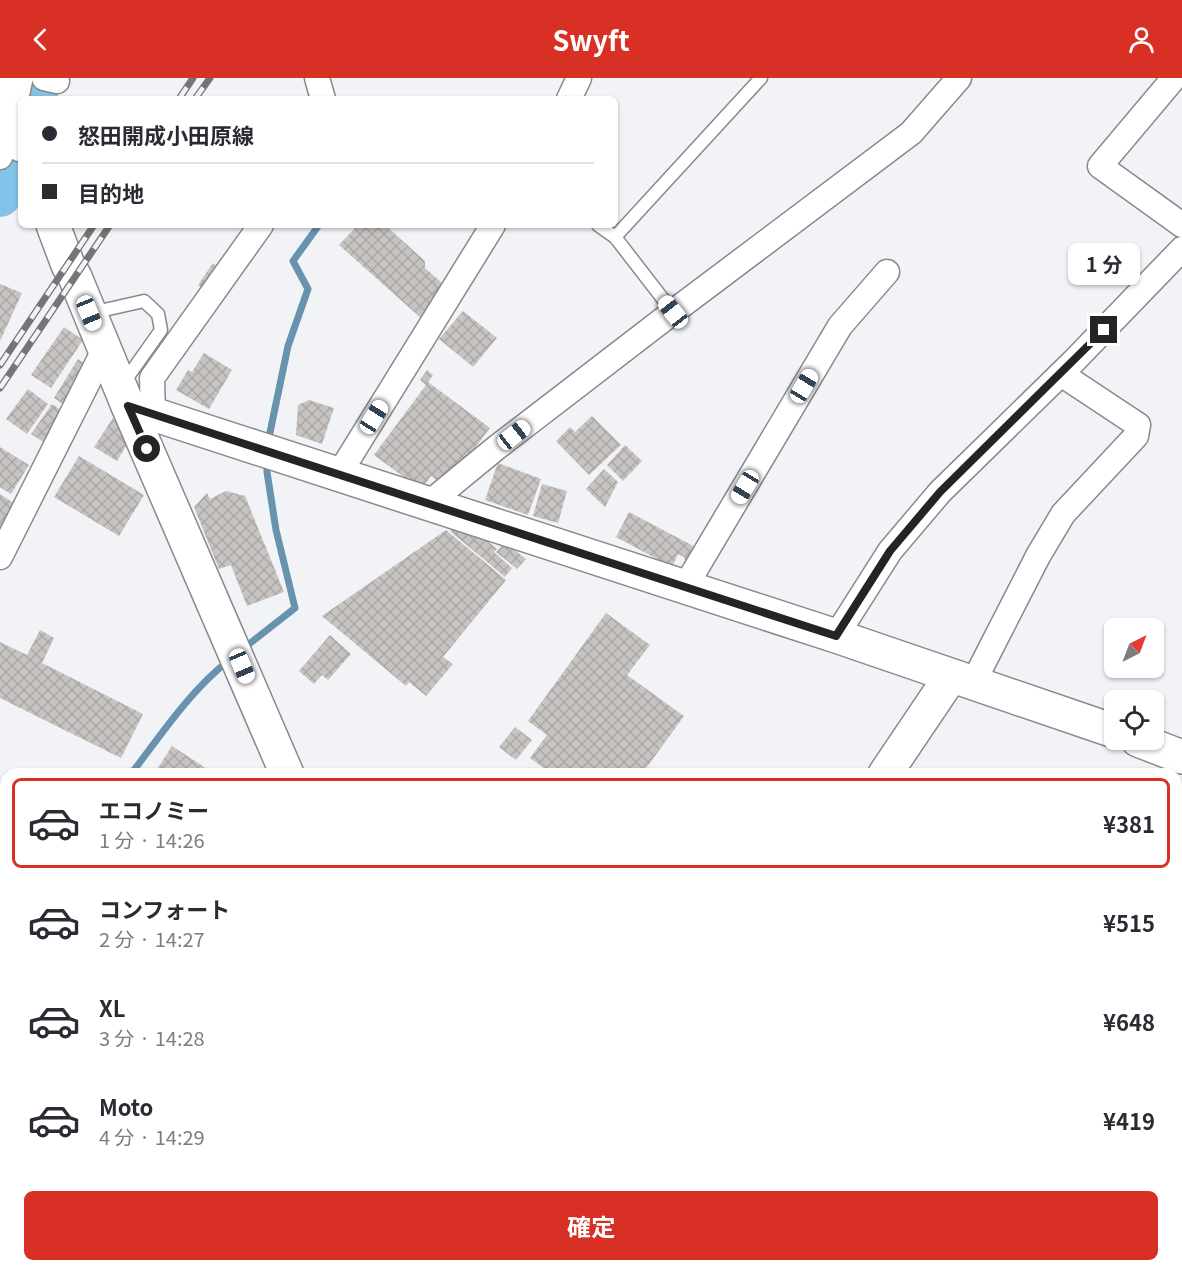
<!DOCTYPE html>
<html lang="ja">
<meta charset="utf-8">
<style>
:root{--surface:#fff;--page:#f2f2f3;--text:#2b2b33;--muted:#7c7c81;--line:#e1e1e2;--accent:#d93025}
body{margin:0;font-family:Georgia,"Noto Sans JP",serif;background:var(--page);color:var(--text);height:100vh;display:flex;flex-direction:column;font-size:22px;white-space:nowrap}
*{box-sizing:border-box;margin:0}
p{font-size:20px;color:var(--muted)}
.icon{flex:none;width:33px;height:33px;fill:none;stroke:currentColor;stroke-width:2;stroke-linecap:round;stroke-linejoin:round}
.map{position:relative;flex:1;overflow:hidden}
.side{position:absolute;left:0px;top:690px;width:1182px;height:504px;display:flex;flex-direction:column;background:var(--surface);border-radius:18px 18px 0 0;box-shadow:0 2px 4px #0004}
.side>*{flex:none}
.guide{position:absolute;left:18px;top:18px;width:600px;height:132px;border-radius:9px;box-shadow:0 2px 4px #0004;display:grid;align-content:center;height:132px;padding:0 24px;background:var(--surface)}
.needle{width:39px;rotate:42deg}
.tools{position:absolute;left:1104px;top:540px;display:grid;gap:12px}
.tools a{display:grid;place-items:center;width:60px;height:60px;border-radius:9px;background:var(--surface);box-shadow:0 2px 4px #0004;font-size:30px}
.end{position:absolute;width:27px;height:27px;margin:-14px;border:8px solid #242425;background:#fff;box-shadow:0 0 0 3px #fff}
.from{border-radius:50%}
.bubble{position:absolute;height:42px;border-radius:9px;background:var(--surface);box-shadow:0 2px 4px #0004;font-size:20px;font-weight:700;line-height:42px;text-align:center}
.car{position:absolute;width:18px;height:36px;margin:-18px -9px;border-radius:8px;box-shadow:0 0 4px 2px #0007;background:linear-gradient(#fff 24%,#345 0 40%,#fff 0 76%,#345 0 86%,#fff 0)}
.guide b{display:flex;align-items:center;gap:21px;height:57px;font-size:22px}
.guide b+b{border-top:2px solid var(--line)}
.guide i{width:15px;height:15px;background:var(--text)}
ul{padding:10px 0 0;list-style:none}
li{display:flex;align-items:center;gap:18px;height:90px;margin:0 12px 9px;padding:0 12px;border:3px solid transparent;border-radius:9px}
li div{flex:1}
li b{display:block;font-size:22px}
li em{font-style:normal;font-weight:700}
li.selected{border-color:var(--accent)}
li>.icon{width:54px;height:54px;stroke-width:1.5}
.button{display:flex;gap:12px;margin-top:auto;padding:12px 24px}
.button a{flex:1;height:69px;border-radius:9px;background:var(--accent);color:#fff;font-size:24px;font-weight:700;line-height:69px;text-align:center}
header{display:flex;justify-content:space-between;align-items:center;height:78px;padding:0 24px;background:var(--accent);color:#fff;font-size:27px;font-weight:700}
.map>svg:first-child{display:block}
.lines{fill:none;stroke-linecap:round;stroke-linejoin:round}
.stream{stroke:#6793ae;stroke-width:7}
.river{stroke:#84c3e9;stroke-width:42}
.building{fill:url(#building-cross-hatch)}
.lane-casing{stroke:#88898c;stroke-width:15}
.street-casing{stroke:#88898c;stroke-width:27}
.secondary-casing{stroke:#88898c;stroke-width:36}
.lane{stroke:#fff;stroke-width:12}
.street{stroke:#fff;stroke-width:24}
.secondary{stroke:#fff;stroke-width:33}
.rail-casing{stroke:#757577;stroke-width:7}
.rail{stroke:#f2f3f7;stroke-width:4.5;stroke-dasharray:14;stroke-linecap:butt}
.route{stroke:#242425;stroke-width:8}
</style>
<header><svg class="icon" aria-label="back" viewBox="0 0 24 24"><path d="M15 5l-7 7 7 7"/></svg>Swyft<svg class="icon" aria-label="person" viewBox="0 0 24 24"><circle cx="12" cy="8" r="4"/><path d="M4 21q1-7 8-7t8 7"/></svg></header>
<div class="map">
<svg width="1182" height="1194" viewBox="0 0 1182 1194">
<defs>
<pattern id="building-cross-hatch" width="8" height="8" patternUnits="userSpaceOnUse" patternTransform="scale(1.5)"><rect width="8" height="8" fill="#c7c3c1"/><path d="M0 0l8 8M0 8l8-8" fill="none" stroke="#aba7a6"/></pattern>
</defs>
<rect width="100%" height="100%" fill="#f2f3f7"/>
<g class="lines">
<g class="stream">
<path d="M268,364L288,268L308,211L293,183L319,147"/>
<path d="M244,570L295,530L276,452L267,394V384"/>
<path d="M131,696C161,657 189,614 228,583"/>
<path d="M0,929L6,916"/>
<path d="M789,1194L794,1188"/>
</g>
<g class="river">
<path d="M36,21L40,0"/>
<path d="M0,118L21,70"/>
</g>
</g>
<g class="building">
<path d="M358,147H385L425,183V190L443,206L421,240L339,167Z"/>
<path d="M213,185L224,193L209,214L198,207Z"/>
<path d="M0,206L22,215L0,263Z"/>
<path d="M463,233L497,260L473,289L439,261Z"/>
<path d="M64,249L83,262L51,310L31,297Z"/>
<path d="M204,275L232,292L209,331L176,312L188,292L192,294Z"/>
<path d="M78,281L93,291L69,330L54,320Z"/>
<path d="M427,292L433,297L428,304L490,350L456,395L441,406L431,398L421,412L374,377L426,307L420,302Z"/>
<path d="M28,311L48,326L27,356L6,341Z"/>
<path d="M309,322L334,330L322,366L296,357L298,327Z"/>
<path d="M52,326L68,337L48,367L31,356Z"/>
<path d="M592,338L621,367L589,397L556,363L570,349L575,354Z"/>
<path d="M113,340L129,363L117,383L94,369Z"/>
<path d="M625,367L642,383L623,403L607,387Z"/>
<path d="M0,369L29,387L11,416L0,409Z"/>
<path d="M79,378L144,417L119,458L54,419Z"/>
<path d="M498,385L541,401L528,437L485,422Z"/>
<path d="M604,391L618,404L605,429L586,411Z"/>
<path d="M542,406L567,413L558,445L533,438Z"/>
<path d="M226,413L245,418L284,514L247,528L231,487L219,491L194,429L207,415L210,421Z"/>
<path d="M0,416L15,426L0,454Z"/>
<path d="M629,434L699,471L688,492L684,479L678,476L672,489L616,459Z"/>
<path d="M461,447L472,450L497,471L494,474L512,490L505,499L450,453Z"/>
<path d="M446,452L506,502L443,579L453,586L426,618L409,604L406,608L322,538Z"/>
<path d="M505,464L526,481L517,491L496,474Z"/>
<path d="M606,535L650,567L627,597L684,638L642,696H552L530,680L547,657L528,643Z"/>
<path d="M40,552L54,560L42,585L143,636L121,680L0,620V564L27,577Z"/>
<path d="M330,557L351,576L328,602L322,597L314,606L299,593Z"/>
<path d="M515,649L532,662L516,682L499,669Z"/>
<path d="M172,668L215,696H154Z"/>
<rect x="1176" y="1129" width="6" height="46"/>
<path d="M1176,1178H1182V1194H1137V1188H1176Z"/>
<path d="M142,1188H163L158,1194H144L140,1191Z"/>
<path d="M182,1188H203L213,1194H178Z"/>
<path d="M291,1188H312L307,1194H298Z"/>
<path d="M835,1188H865L859,1194H841Z"/>
<path d="M867,1188H885L890,1194H860Z"/>
<path d="M917,1188H994L986,1194H921Z"/>
<path d="M1065,1188H1107L1111,1194H1069Z"/>
</g>
<g class="lines">
<defs>
<g id="lane">
<path d="M598,147L615,159L673,234"/>
<path d="M615,159L761,0"/>
<path d="M91,235L144,223L158,236L161,252L122,307"/>
<path d="M805,1194L809,1188"/>
</g>
<g id="street">
<path d="M44,0L57,3"/>
<path d="M317,0L323,21"/>
<path d="M1174,0L1100,88L1182,147"/>
<path d="M569,21L579,0"/>
<path d="M0,79L13,47"/>
<path d="M153,337L152,300L261,147"/>
<path d="M339,396L493,147"/>
<path d="M428,426L496,370L673,234L911,55L959,0"/>
<path d="M0,479L104,272"/>
<path d="M685,509L840,248L887,194"/>
<path d="M836,558L890,473L940,414L1073,284L1182,171"/>
<path d="M973,605L1038,478L1063,436L1136,358L1138,347L1061,296"/>
<path d="M1176,919L1182,910"/>
<path d="M0,980L6,984"/>
<path d="M1176,1050L1182,1051"/>
<path d="M58,1188L67,1194"/>
<path d="M227,1188L234,1194"/>
<path d="M1121,1194V1188"/>
</g>
<g id="secondary">
<path d="M16,0L8,37L21,67"/>
<path d="M53,147L68,187L75,199L128,328L287,696"/>
<path d="M128,328L836,558L1114,653"/>
<path d="M1138,662L1182,679"/>
<path d="M885,696L951,598"/>
<path d="M511,1188L517,1194"/>
<path d="M551,1194L555,1188"/>
</g>
</defs>
<use href="#lane" class="lane-casing"/>
<use href="#street" class="street-casing"/>
<use href="#secondary" class="secondary-casing"/>
<use href="#lane" class="lane"/>
<use href="#street" class="street"/>
<use href="#secondary" class="secondary"/>
<defs>
<g id="rail">
<path d="M179,21L193,0"/>
<path d="M195,21L210,0"/>
<path d="M0,287L94,147"/>
<path d="M0,310L110,147"/>
</g>
</defs>
<use href="#rail" class="rail-casing"/>
<use href="#rail" class="rail"/>
</g>
<g class="lines">
<path class="route" d="M147,371L128,328L836,558L890,473L940,414L1104,252"/>
</g>
</svg>
<div class="tools">
<a><svg class="needle" viewBox="-14 -14 28 28"><path d="M0-13l5 13h-10z" fill="#e53935"/><path d="M0 13l5-13h-10z" fill="#7c7c81"/></svg></a>
<a><svg class="icon" aria-label="locate" viewBox="0 0 24 24"><circle cx="12" cy="12" r="6"/><path d="M12 2v4M12 18v4M2 12h4M18 12h4"/></svg></a>
</div>
<i class="end from" style="left:147px;top:371px"></i>
<i class="end" style="left:1104px;top:252px"></i>
<div class="bubble" style="left:1068px;top:165px;width:72px">1 分</div>
<i class="car" style="left:673px;top:234px;rotate:322deg"></i>
<i class="car" style="left:89px;top:235px;rotate:158deg"></i>
<i class="car" style="left:804px;top:308px;rotate:31deg"></i>
<i class="car" style="left:374px;top:339px;rotate:32deg"></i>
<i class="car" style="left:514px;top:357px;rotate:52deg"></i>
<i class="car" style="left:745px;top:409px;rotate:211deg"></i>
<i class="car" style="left:242px;top:588px;rotate:157deg"></i>
<div class="guide">
<b><i class="from"></i>怒田開成小田原線</b>
<b><i></i>目的地</b>
</div>
<section class="side">
<ul>
<li class="selected"><svg class="icon" aria-label="car" viewBox="0 0 24 24"><path d="M5 17H2v-5l4-1 3-4h7l3 4 3 1v5h-3M9 17h6M6 11h13"/><circle cx="7" cy="17" r="2"/><circle cx="17" cy="17" r="2"/></svg><div><b>エコノミー</b><p>1 分 · 14:26</p></div><em>¥381</em></li>
<li><svg class="icon" aria-label="car" viewBox="0 0 24 24"><path d="M5 17H2v-5l4-1 3-4h7l3 4 3 1v5h-3M9 17h6M6 11h13"/><circle cx="7" cy="17" r="2"/><circle cx="17" cy="17" r="2"/></svg><div><b>コンフォート</b><p>2 分 · 14:27</p></div><em>¥515</em></li>
<li><svg class="icon" aria-label="car" viewBox="0 0 24 24"><path d="M5 17H2v-5l4-1 3-4h7l3 4 3 1v5h-3M9 17h6M6 11h13"/><circle cx="7" cy="17" r="2"/><circle cx="17" cy="17" r="2"/></svg><div><b>XL</b><p>3 分 · 14:28</p></div><em>¥648</em></li>
<li><svg class="icon" aria-label="car" viewBox="0 0 24 24"><path d="M5 17H2v-5l4-1 3-4h7l3 4 3 1v5h-3M9 17h6M6 11h13"/><circle cx="7" cy="17" r="2"/><circle cx="17" cy="17" r="2"/></svg><div><b>Moto</b><p>4 分 · 14:29</p></div><em>¥419</em></li>
</ul>
<div class="button"><a>確定</a></div>
</section>
</div>
